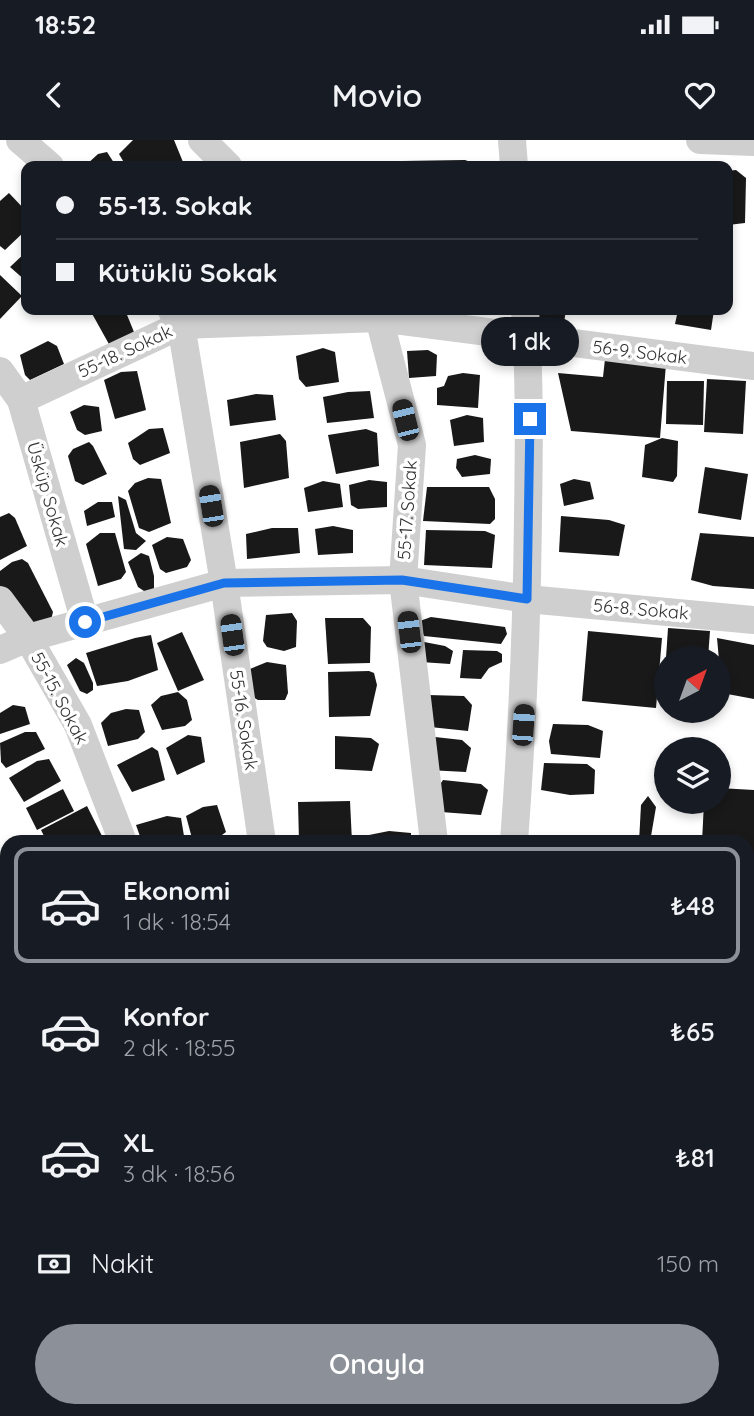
<!DOCTYPE html>
<html lang="tr">
<meta charset="utf-8">
<style>
:root{--surface:#171b24;--page:#20242c;--text:#f1f3f6;--muted:#9ea1a6;--line:#363941;--accent:#8c9099}
body{margin:0;font-family:Quicksand,sans-serif;background:var(--page);color:var(--text);height:100vh;display:flex;flex-direction:column;font-size:26px;white-space:nowrap}
*{box-sizing:border-box;margin:0}
p{font-size:23px;color:var(--muted)}
.icon{flex:none;width:38px;height:38px;fill:none;stroke:currentColor;stroke-width:2;stroke-linecap:round;stroke-linejoin:round}
.map{position:relative;flex:1;overflow:hidden}
.drawer{position:absolute;left:0px;top:695px;width:754px;height:583px;display:flex;flex-direction:column;background:var(--surface);border-radius:21px 21px 0 0;box-shadow:0 4px 10px #0003}
.drawer>*{flex:none}
.banner{position:absolute;left:21px;top:21px;width:712px;height:154px;border-radius:14px;box-shadow:0 4px 10px #0003;display:grid;align-content:center;height:154px;padding:0 35px;background:var(--surface)}
.needle{width:46px;rotate:41deg}
.buttons{position:absolute;left:654px;top:506px;display:grid;gap:14px}
.buttons a{display:grid;place-items:center;width:77px;height:77px;border-radius:50%;background:var(--surface);box-shadow:0 4px 10px #0003;font-size:35px}
.end{position:absolute;width:32px;height:32px;margin:-16px;border:9px solid #1a73e8;background:#fff;box-shadow:0 0 0 4px #fff}
.from{border-radius:50%}
.bubble{position:absolute;height:49px;border-radius:24px;background:var(--surface);box-shadow:0 4px 10px #0003;font-size:23px;font-weight:600;line-height:49px;text-align:center}
.car{position:absolute;width:21px;height:42px;margin:-21px -10px;border-radius:9px;box-shadow:0 0 5px 2px #0007;background:linear-gradient(#222 24%,#8ab4d8 0 40%,#222 0 76%,#8ab4d8 0 86%,#222 0)}
.banner b{display:flex;align-items:center;gap:24px;height:66px;font-size:26px}
.banner b+b{border-top:2px solid var(--line)}
.banner i{width:18px;height:18px;background:var(--text)}
ul{padding:12px 0 0;list-style:none}
li{display:flex;align-items:center;gap:21px;height:116px;margin:0 14px 10px;padding:0 21px;border:4px solid transparent;border-radius:14px}
li div{flex:1}
li b{display:block;font-size:26px}
li em{font-style:normal;font-weight:600}
li.current{border-color:var(--accent)}
li>.icon{width:63px;height:63px;stroke-width:1.5}
.pay{display:flex;align-items:center;gap:18px;height:77px;padding:0 35px;font-size:26px}
.pay p{margin-inline-start:auto}
.primary-button{display:flex;gap:14px;margin-top:auto;padding:14px 35px}
.primary-button a{flex:1;height:80px;border-radius:42px;background:var(--accent);color:#fff;font-size:28px;font-weight:600;line-height:80px;text-align:center}
.status{display:flex;justify-content:space-between;align-items:center;height:49px;padding:0 35px;background:var(--surface);direction:ltr}
.status svg{height:19px;fill:currentColor}
header{display:flex;justify-content:space-between;align-items:center;height:91px;padding:0 35px;background:var(--surface);font-size:32px;font-weight:600}
.map>svg:first-child{display:block}
.building{fill:#191919}
.lines{fill:none;stroke-linecap:round;stroke-linejoin:round}
.minor{stroke:#cfcfcf;stroke-width:28}
.route{stroke:#1a73e8;stroke-width:9}
.labels{text-anchor:middle;dominant-baseline:central;stroke-width:7;stroke-linejoin:round;paint-order:stroke}
.street-label{font-size:18px;fill:#323232;stroke:#fff}
</style>
<div class="status"><b>18:52</b><svg viewBox="0 0 49 12"><path d="M0 12V9h3v3zM5 12V6h3v6zM10 12V3h3v9zM15 12V0h3v12zM26 1h20v11H26zM47 4h2v5h-2z"/></svg></div>
<header><svg class="icon" aria-label="back" viewBox="0 0 24 24"><path d="M15 5l-7 7 7 7"/></svg>Movio<svg class="icon" aria-label="heart" viewBox="0 0 24 24"><path d="M12 20l-8-8c-3-5 5-10 8-4 3-6 11-1 8 4z"/></svg></header>
<div class="map">
<svg width="754" height="1276" viewBox="0 0 754 1276">
<rect width="100%" height="100%" fill="#fff"/>
<g class="building">
<path d="M133,0H174L183,22L174,26H126L119,14Z"/>
<path d="M107,12L116,26H85L98,14Z"/>
<path d="M465,20L476,24V26H269L277,23Z"/>
<path d="M530,23H554L560,26H530Z"/>
<path d="M736,30L746,38L745,83L728,85V31Z"/>
<path d="M9,53L26,71V90L5,110L0,106V61Z"/>
<path d="M26,112V141L10,127Z"/>
<path d="M0,135L22,156L0,179Z"/>
<path d="M90,170H125L134,192L110,206Z"/>
<path d="M427,170H486L484,175L439,174Z"/>
<path d="M533,170H566L563,189L532,181Z"/>
<path d="M678,170H714L711,190L675,184Z"/>
<path d="M48,201L57,206L64,224L30,240L25,235L20,215Z"/>
<path d="M323,208L335,212L339,242L306,247L299,239L296,216Z"/>
<path d="M428,210L437,215L436,236L409,238L407,211Z"/>
<path d="M605,219L666,224L660,298L571,291L558,233L603,237Z"/>
<path d="M137,231L146,270L115,279L104,240L121,232Z"/>
<path d="M463,233L480,235L478,268L437,265V248L444,246L448,236Z"/>
<path d="M707,239L746,241L743,294L704,292Z"/>
<path d="M667,241H704L703,285L666,284Z"/>
<path d="M370,251L374,278L327,283L323,257L348,252Z"/>
<path d="M256,254L273,255L276,280L230,286L227,260Z"/>
<path d="M84,265L99,267L102,291L85,295L77,290L70,272Z"/>
<path d="M467,275L483,278L484,302L454,306L450,280Z"/>
<path d="M163,288L170,313L140,325L133,319L128,303L149,289Z"/>
<path d="M366,289L377,293L379,326L336,334L328,295Z"/>
<path d="M280,294L286,301L289,338L244,348L240,302Z"/>
<path d="M662,298L678,301L677,336L673,342L642,337L645,305Z"/>
<path d="M89,302L93,306L107,334L83,345L75,341L68,316L73,309Z"/>
<path d="M475,315L491,319L490,334L462,337L456,328L457,319Z"/>
<path d="M705,327L748,334L741,380L698,373Z"/>
<path d="M148,338L161,339L171,383L149,392L139,388L128,351L135,343Z"/>
<path d="M574,339L590,342L594,359L564,366L560,344Z"/>
<path d="M369,340L387,342V367L358,369L351,365L349,345Z"/>
<path d="M323,341L340,344L343,367L308,372L304,348Z"/>
<path d="M427,347H489L495,359V379L490,384L423,381Z"/>
<path d="M118,356L126,360L136,393L146,401L136,410L124,409Z"/>
<path d="M98,362H112L115,377L87,386L84,371Z"/>
<path d="M9,373L15,378L27,406L0,420V377Z"/>
<path d="M561,376L609,380L625,385L619,416L559,412Z"/>
<path d="M333,386L353,390V413L318,415L315,389Z"/>
<path d="M272,388H298L300,413L247,419L246,394Z"/>
<path d="M426,390L485,391L495,395L492,428L424,425Z"/>
<path d="M100,393H115L126,432L121,439L98,446L86,404Z"/>
<path d="M700,393L754,397V449L713,446L691,440Z"/>
<path d="M167,397L183,399L191,420L187,427L166,433L160,429L152,405Z"/>
<path d="M141,413L149,416L154,436V451L150,455L138,447L128,422Z"/>
<path d="M22,419L28,423L53,472L51,480L29,483L0,452V431L12,422Z"/>
<path d="M292,473L297,481L296,507L284,511L267,507L263,501L266,475Z"/>
<path d="M431,477L505,487L507,494L501,504L424,496L417,482Z"/>
<path d="M325,478H363L371,487L370,523L328,524Z"/>
<path d="M668,488L710,491L708,518H666Z"/>
<path d="M588,491L662,498L656,568L582,561Z"/>
<path d="M182,492L204,540L178,551L157,503Z"/>
<path d="M151,495L158,530L128,541L97,546L86,513L135,498Z"/>
<path d="M717,498L754,505V559L722,553Z"/>
<path d="M419,501L445,506L453,511L450,524L421,522Z"/>
<path d="M463,510L497,511L502,514V522L489,528L481,539L460,538Z"/>
<path d="M76,518L84,523L93,543V550L87,554L80,551L67,525Z"/>
<path d="M267,522L286,525L288,553L285,560H258L251,556L250,529Z"/>
<path d="M369,531L374,533L377,545L370,576L329,577L328,532Z"/>
<path d="M178,552L187,560L192,580L185,586L162,590L151,565L161,556Z"/>
<path d="M428,555L464,556L472,565L468,591L430,587Z"/>
<path d="M13,565L25,567L30,584L0,594V573Z"/>
<path d="M126,569L139,570L145,592L138,599L108,606L101,583L111,573Z"/>
<path d="M553,584L588,585L603,591L600,618L551,614L549,601Z"/>
<path d="M25,592H36L45,609L6,628L1,622L0,603Z"/>
<path d="M188,595L201,597L205,622L177,635L166,608Z"/>
<path d="M335,596L371,598L379,604L372,631L335,629Z"/>
<path d="M435,597L462,600L471,608L466,632L428,630Z"/>
<path d="M152,607L158,611L165,640L132,652L117,625Z"/>
<path d="M49,619L61,641L24,662L9,638L37,621Z"/>
<path d="M544,623L587,624L595,630L594,654L570,655L541,650Z"/>
<path d="M443,640L481,644L488,650L481,675L441,672L435,652Z"/>
<path d="M719,648L754,650V732H747V702H702L704,662H719Z"/>
<path d="M63,649L74,671L37,690L26,668Z"/>
<path d="M648,656L656,667L650,702H639L641,665Z"/>
<path d="M350,661L352,702H299L298,662Z"/>
<path d="M217,665L226,692L214,701L193,702L186,676L203,667Z"/>
<path d="M87,666L105,702H47L41,690Z"/>
<path d="M167,676L181,678L185,702H142L136,685Z"/>
<path d="M389,691L411,693V702H368L369,695Z"/>
<path d="M754,764V801L751,822H747V765Z"/>
<path d="M0,876L7,884V928L0,930Z"/>
<path d="M7,1032V1060H5L3,1034Z"/>
<path d="M747,1077H754V1151L747,1150Z"/>
<path d="M7,1098V1147H0V1100Z"/>
<path d="M747,1170L754,1173L752,1202H747Z"/>
<path d="M0,1217H7V1236L4,1241L0,1242Z"/>
<path d="M86,1270H127L126,1276H89Z"/>
<path d="M186,1270L213,1271L230,1276H185Z"/>
<path d="M381,1270H433L432,1276H380Z"/>
</g>
<g class="lines">
<g class="minor">
<path d="M20,0L50,26"/>
<path d="M202,0L228,26"/>
<path d="M512,0L514,26"/>
<path d="M700,0L754,2"/>
<path d="M370,170L379,178L412,305L403,440L434,702"/>
<path d="M172,171L181,185L224,443L262,702"/>
<path d="M0,231L21,260L85,482"/>
<path d="M21,260L181,185L379,178L754,226"/>
<path d="M0,460L28,498L78,585L123,702"/>
<path d="M0,510L28,498L224,443L403,440L527,459L754,480"/>
<path d="M514,702C522,593 527,486 528,377C529,308 530,239 525,170"/>
<path d="M747,751L754,752"/>
<path d="M0,984H7"/>
<path d="M747,1032L754,1033"/>
<path d="M0,1170L7,1171"/>
<path d="M747,1260L754,1261"/>
<path d="M150,1276V1270"/>
<path d="M355,1276V1270"/>
<path d="M473,1276V1270"/>
</g>
</g>
<g class="lines">
<path class="route" d="M85,482L224,443L402,440L527,459L530,279"/>
</g>
<g class="labels">
<g class="street-label">
<text transform="translate(125 211) rotate(-25)">55-18. Sokak</text>
<text transform="translate(640 212) rotate(7)">56-9. Sokak</text>
<text transform="translate(48 354) rotate(74)">Üsküp Sokak</text>
<text transform="translate(407 370) rotate(-86)">55-17. Sokak</text>
<text transform="translate(641 469) rotate(5)">56-8. Sokak</text>
<text transform="translate(60 558) rotate(62)">55-15. Sokak</text>
<text transform="translate(244 580) rotate(81)">55-16. Sokak</text>
</g>
</g>
</svg>
<div class="buttons">
<a><svg class="needle" viewBox="-14 -14 28 28"><path d="M0-13l5 13h-10z" fill="#e53935"/><path d="M0 13l5-13h-10z" fill="#9ea1a6"/></svg></a>
<a><svg class="icon" aria-label="layers" viewBox="0 0 24 24"><path d="M12 4l9 5-9 5-9-5zM3 14l9 5 9-5"/></svg></a>
</div>
<i class="end from" style="left:85px;top:482px"></i>
<i class="end" style="left:530px;top:279px"></i>
<div class="bubble" style="left:481px;top:177px;width:98px">1 dk</div>
<i class="car" style="left:405px;top:280px;rotate:346deg"></i>
<i class="car" style="left:211px;top:366px;rotate:351deg"></i>
<i class="car" style="left:409px;top:492px;rotate:353deg"></i>
<i class="car" style="left:232px;top:495px;rotate:352deg"></i>
<i class="car" style="left:523px;top:585px;rotate:4deg"></i>
<div class="banner">
<b><i class="from"></i>55-13. Sokak</b>
<b><i></i>Kütüklü Sokak</b>
</div>
<section class="drawer">
<ul>
<li class="current"><svg class="icon" aria-label="car" viewBox="0 0 24 24"><path d="M5 17H2v-5l4-1 3-4h7l3 4 3 1v5h-3M9 17h6M6 11h13"/><circle cx="7" cy="17" r="2"/><circle cx="17" cy="17" r="2"/></svg><div><b>Ekonomi</b><p>1 dk · 18:54</p></div><em>₺48</em></li>
<li><svg class="icon" aria-label="car" viewBox="0 0 24 24"><path d="M5 17H2v-5l4-1 3-4h7l3 4 3 1v5h-3M9 17h6M6 11h13"/><circle cx="7" cy="17" r="2"/><circle cx="17" cy="17" r="2"/></svg><div><b>Konfor</b><p>2 dk · 18:55</p></div><em>₺65</em></li>
<li><svg class="icon" aria-label="car" viewBox="0 0 24 24"><path d="M5 17H2v-5l4-1 3-4h7l3 4 3 1v5h-3M9 17h6M6 11h13"/><circle cx="7" cy="17" r="2"/><circle cx="17" cy="17" r="2"/></svg><div><b>XL</b><p>3 dk · 18:56</p></div><em>₺81</em></li>
</ul>
<div class="pay"><svg class="icon" aria-label="cash" viewBox="0 0 24 24"><path d="M3 7h18v10H3z"/><circle cx="12" cy="12" r="2"/></svg>Nakit<p>150 m</p></div>
<div class="primary-button"><a>Onayla</a></div>
</section>
</div>
